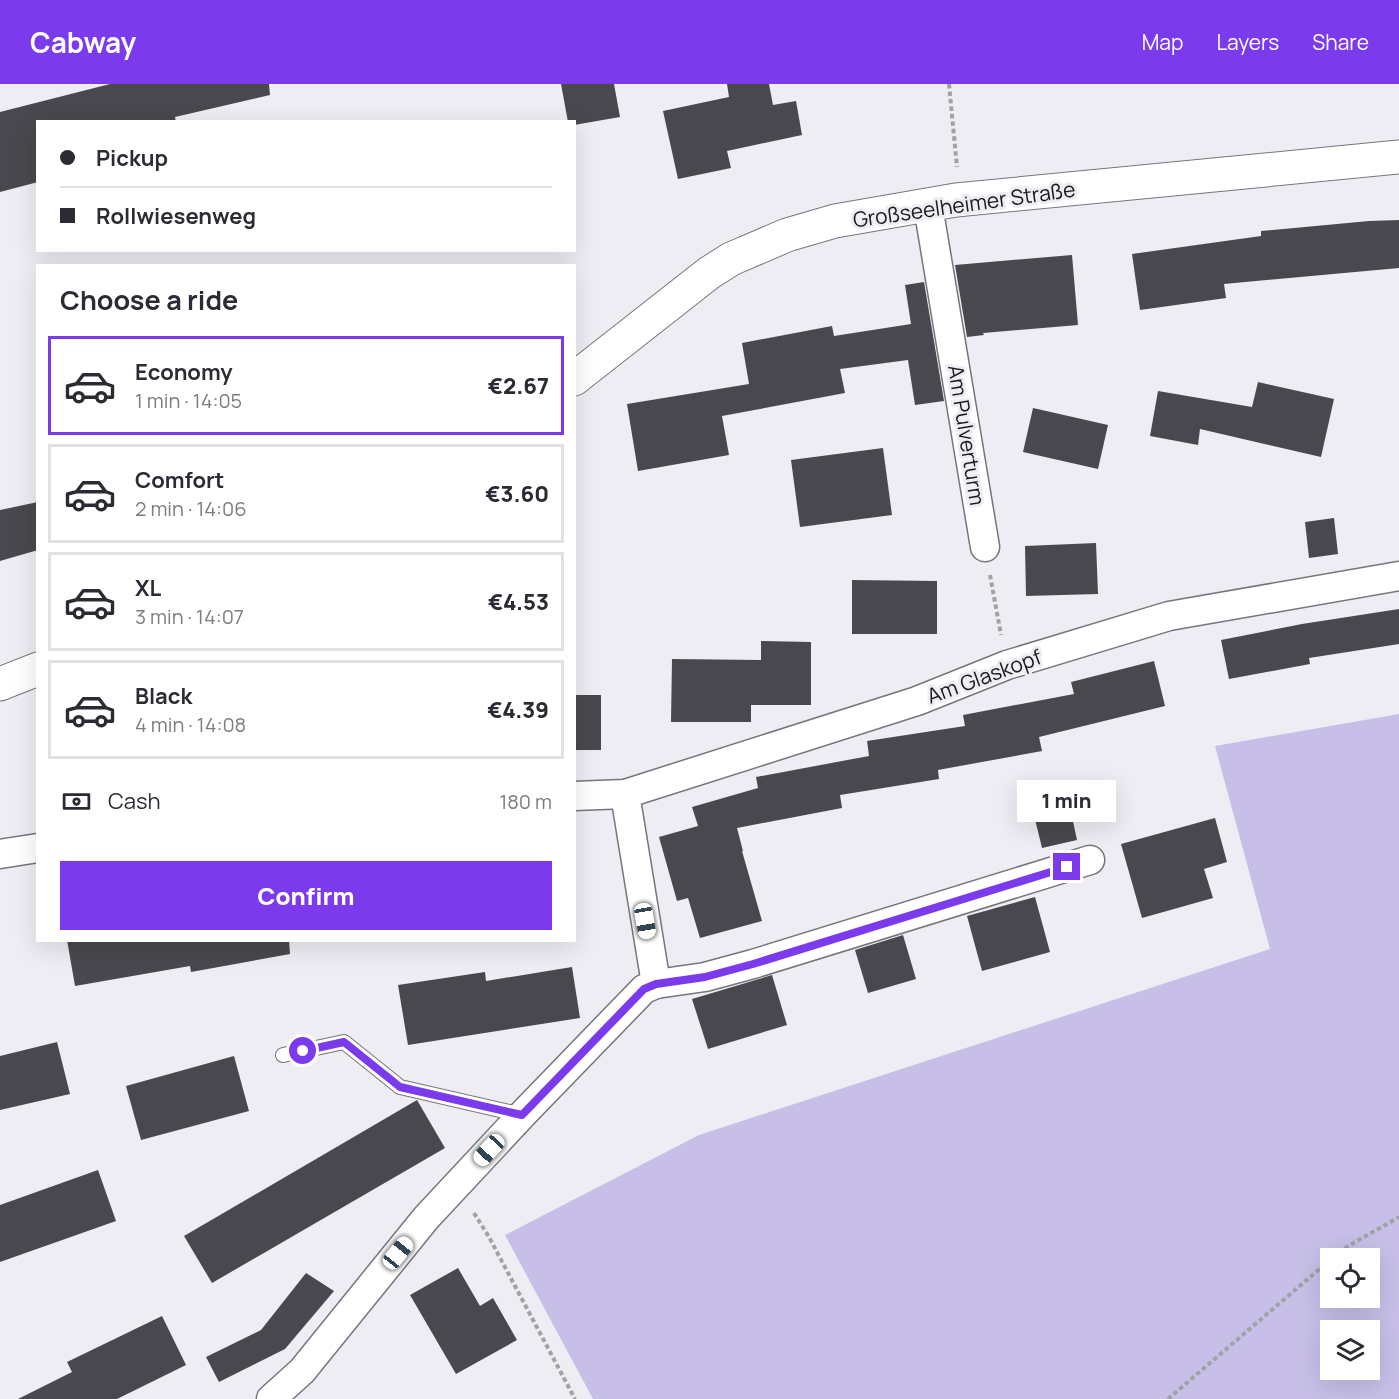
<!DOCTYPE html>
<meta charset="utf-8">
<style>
:root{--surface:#fff;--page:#f7f7f7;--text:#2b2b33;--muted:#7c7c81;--line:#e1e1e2;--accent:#7c3aed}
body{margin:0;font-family:Manrope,sans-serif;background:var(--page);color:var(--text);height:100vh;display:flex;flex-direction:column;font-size:22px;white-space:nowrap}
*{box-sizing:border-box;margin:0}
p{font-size:20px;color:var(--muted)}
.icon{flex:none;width:33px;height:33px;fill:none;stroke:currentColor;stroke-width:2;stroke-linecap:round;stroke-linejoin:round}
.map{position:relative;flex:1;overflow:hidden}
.sheet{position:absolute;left:36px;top:180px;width:540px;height:678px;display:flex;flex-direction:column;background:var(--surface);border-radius:0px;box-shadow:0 6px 24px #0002}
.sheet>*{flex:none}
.guide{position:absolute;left:36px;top:36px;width:540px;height:132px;border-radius:0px;box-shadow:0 6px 24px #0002;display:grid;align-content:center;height:132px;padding:0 24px;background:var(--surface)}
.fabs{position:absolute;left:1320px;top:1164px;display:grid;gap:12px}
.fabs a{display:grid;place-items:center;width:60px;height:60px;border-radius:0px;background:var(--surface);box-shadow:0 6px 24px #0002;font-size:30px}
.end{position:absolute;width:27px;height:27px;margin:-14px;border:8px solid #7c3aed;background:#fff;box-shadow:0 0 0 3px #fff}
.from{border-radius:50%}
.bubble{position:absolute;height:42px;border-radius:0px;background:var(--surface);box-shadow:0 6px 24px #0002;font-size:20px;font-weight:800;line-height:42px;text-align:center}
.car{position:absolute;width:18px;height:36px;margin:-18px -9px;border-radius:8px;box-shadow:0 0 4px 2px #0007;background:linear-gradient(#fff 24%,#345 0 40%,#fff 0 76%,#345 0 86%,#fff 0)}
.guide b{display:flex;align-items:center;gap:21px;height:57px;font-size:22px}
.guide b+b{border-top:2px solid var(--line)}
.guide i{width:15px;height:15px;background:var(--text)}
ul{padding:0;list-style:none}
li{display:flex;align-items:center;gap:18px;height:99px;margin:0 12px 9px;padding:0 12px;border:3px solid var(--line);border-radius:0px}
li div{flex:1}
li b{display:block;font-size:22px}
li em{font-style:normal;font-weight:800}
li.current{border-color:var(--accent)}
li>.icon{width:54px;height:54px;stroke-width:1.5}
h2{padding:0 24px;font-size:27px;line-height:72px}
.pay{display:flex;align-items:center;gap:15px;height:66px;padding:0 24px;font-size:22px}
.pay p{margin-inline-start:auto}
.button{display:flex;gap:12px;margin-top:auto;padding:12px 24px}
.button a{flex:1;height:69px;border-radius:0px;background:var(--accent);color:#fff;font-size:24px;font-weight:800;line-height:69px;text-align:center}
header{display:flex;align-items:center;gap:36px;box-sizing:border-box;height:84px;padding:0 30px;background:var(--accent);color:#fff}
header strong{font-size:28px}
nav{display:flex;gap:33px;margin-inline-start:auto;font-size:21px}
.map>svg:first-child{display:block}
.green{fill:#c7bfe7;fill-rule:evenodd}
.building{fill:#49484e}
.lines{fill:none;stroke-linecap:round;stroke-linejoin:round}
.lane-casing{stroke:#77757c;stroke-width:16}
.street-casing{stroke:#77757c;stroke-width:31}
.secondary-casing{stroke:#77757c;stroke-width:35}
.path{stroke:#a2a1a6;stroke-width:4;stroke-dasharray:4.5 3;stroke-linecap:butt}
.lane{stroke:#fff;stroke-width:14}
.street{stroke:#fff;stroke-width:28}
.secondary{stroke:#fff;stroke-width:33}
.route{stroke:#7c3aed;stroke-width:8}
.labels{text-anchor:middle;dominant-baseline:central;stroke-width:6;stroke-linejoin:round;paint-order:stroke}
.street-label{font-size:21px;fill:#19181b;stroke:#eeedf4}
</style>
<header>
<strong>Cabway</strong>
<nav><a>Map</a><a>Layers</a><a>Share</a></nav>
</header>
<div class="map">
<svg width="1399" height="1315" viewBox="0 0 1399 1315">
<rect width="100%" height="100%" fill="#eeedf4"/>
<path class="green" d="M1399,630V1315H593L505,1151L699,1051L1270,865L1215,662ZM1330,1174H1370V1214H1330ZM1330,1246H1370V1286H1330Z"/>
<g class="building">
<path d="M110,0H269L270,11L175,33L176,38H38V98L0,108V28Z"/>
<path d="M561,0H614L620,33L574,41V38H568Z"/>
<path d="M727,0H769L773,21L796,17L802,51L727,67L731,84L678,95L663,27L729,13Z"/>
<path d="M1399,136V184L1224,200L1226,214L1140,226L1132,170L1261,152V147L1369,137Z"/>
<path d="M1072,171L1078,241L983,249L984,251L967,253L955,181Z"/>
<path d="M924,198L944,317L915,321L908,276L840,285L845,309L722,332L729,371L638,387L627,320L749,300L742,259L832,242L834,252L911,240L905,201Z"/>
<path d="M1258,298L1334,315L1321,373L1200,345L1198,361L1150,352L1158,307L1252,323Z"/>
<path d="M1033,324L1108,341L1098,385L1023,368Z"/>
<path d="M883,364L892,431L800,443L791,376Z"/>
<path d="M38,418V466L0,477V426Z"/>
<path d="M1334,434L1338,470L1309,474L1305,438Z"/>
<path d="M1096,459L1098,510L1026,512L1025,462Z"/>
<path d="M852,496L937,497V550H852Z"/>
<path d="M1399,525V560L1309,574L1310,580L1229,595L1221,556L1302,540Z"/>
<path d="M761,557L811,558V621H751V638H671L672,575L761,576Z"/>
<path d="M1154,577L1165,622L1039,653L1042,667L938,686L939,695L840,711L842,724L737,744L743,767H742L762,837L700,854L688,814L677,817L659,753L698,742L692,723L758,704L756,693L869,672L867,657L965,642L963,631L1074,610L1071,598Z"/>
<rect x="574" y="611" width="27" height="55"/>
<path d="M1068,714L1077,756L1042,764L1032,723Z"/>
<path d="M1215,734L1227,778L1204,785L1213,814L1142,834L1121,760Z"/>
<path d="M1035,813L1050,868L982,887L967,832Z"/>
<path d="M903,851L916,895L868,909L855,866Z"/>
<path d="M67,856H289L290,870L191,888L190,882L75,902Z"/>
<path d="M572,883L580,934L408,961L398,901L485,888L486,897Z"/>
<path d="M772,891L787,941L708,965L692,915Z"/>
<path d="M57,958L70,1010L0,1026V972Z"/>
<path d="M234,972L249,1027L141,1056L126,1002Z"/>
<path d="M417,1016L445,1064L212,1199L184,1152Z"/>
<path d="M98,1086L116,1137L0,1178V1121Z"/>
<path d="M458,1184L480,1222L493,1214L517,1256L456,1290L410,1211Z"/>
<path d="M306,1189L334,1207L285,1265L219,1298L206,1273L261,1246Z"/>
<path d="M162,1232L186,1281L117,1315H18L72,1288L67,1278Z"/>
</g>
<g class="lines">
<defs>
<path id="lane" d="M283,971L344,958L400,1003L522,1031"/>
<g id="street">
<path d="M928,122L985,463"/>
<path d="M625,710L656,900"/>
<path d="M574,712L625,710L917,617L1007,581L1169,532L1399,492"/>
<path d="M0,770L38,764"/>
<path d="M271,1315L302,1287L426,1134L522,1031L644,905L656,900L705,893L753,880L1090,776"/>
</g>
<g id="secondary">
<path d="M574,295L709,189L731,175L787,151L835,137L956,116L1399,73"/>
<path d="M0,600L38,585"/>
</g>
</defs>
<use href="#lane" class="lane-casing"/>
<use href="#street" class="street-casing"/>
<use href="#secondary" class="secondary-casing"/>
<g class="path">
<path d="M949,0L957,83"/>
<path d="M990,491L1001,551"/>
<path d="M474,1129L489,1153L575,1315"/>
<path d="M1333,1174L1345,1164L1399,1133"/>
<path d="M1168,1315L1330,1176"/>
</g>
<use href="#lane" class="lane"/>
<use href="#street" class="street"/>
<use href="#secondary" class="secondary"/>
</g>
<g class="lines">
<path class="route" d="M303,967L344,958L400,1003L522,1031L644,905L656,900L705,893L753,880L1067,783"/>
</g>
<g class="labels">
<g class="street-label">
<text transform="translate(964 120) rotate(-8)">Großseelheimer Straße</text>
<text transform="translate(967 351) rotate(81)">Am Pulverturm</text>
<text transform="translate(984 592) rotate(-20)">Am Glaskopf</text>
</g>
</g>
</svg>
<div class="fabs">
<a><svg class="icon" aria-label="locate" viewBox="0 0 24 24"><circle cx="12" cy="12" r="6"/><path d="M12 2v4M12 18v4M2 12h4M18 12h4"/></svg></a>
<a><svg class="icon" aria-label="layers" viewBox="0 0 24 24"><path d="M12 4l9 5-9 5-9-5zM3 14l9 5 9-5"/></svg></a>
</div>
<i class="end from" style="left:303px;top:967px"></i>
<i class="end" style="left:1067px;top:783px"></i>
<div class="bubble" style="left:1017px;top:696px;width:99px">1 min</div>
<i class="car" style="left:645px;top:837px;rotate:170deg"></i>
<i class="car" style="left:489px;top:1066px;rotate:223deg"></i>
<i class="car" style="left:398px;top:1169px;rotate:39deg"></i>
<div class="guide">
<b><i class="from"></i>Pickup</b>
<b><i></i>Rollwiesenweg</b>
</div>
<section class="sheet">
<h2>Choose a ride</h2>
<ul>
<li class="current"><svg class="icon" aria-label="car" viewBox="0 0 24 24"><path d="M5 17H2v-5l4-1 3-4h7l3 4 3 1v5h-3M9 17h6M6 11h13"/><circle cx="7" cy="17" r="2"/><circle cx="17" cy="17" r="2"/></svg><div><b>Economy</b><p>1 min · 14:05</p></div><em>€2.67</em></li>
<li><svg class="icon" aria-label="car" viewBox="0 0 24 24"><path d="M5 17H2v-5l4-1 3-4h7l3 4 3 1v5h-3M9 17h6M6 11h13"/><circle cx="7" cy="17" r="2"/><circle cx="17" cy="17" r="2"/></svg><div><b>Comfort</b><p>2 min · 14:06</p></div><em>€3.60</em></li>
<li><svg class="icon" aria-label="car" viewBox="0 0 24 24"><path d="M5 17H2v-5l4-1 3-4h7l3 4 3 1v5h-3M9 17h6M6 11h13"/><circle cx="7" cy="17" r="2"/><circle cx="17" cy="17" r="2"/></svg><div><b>XL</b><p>3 min · 14:07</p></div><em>€4.53</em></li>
<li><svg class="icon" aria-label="car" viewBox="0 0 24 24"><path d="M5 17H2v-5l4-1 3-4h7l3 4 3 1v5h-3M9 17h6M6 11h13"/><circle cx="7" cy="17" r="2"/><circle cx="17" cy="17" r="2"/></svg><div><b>Black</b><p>4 min · 14:08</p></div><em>€4.39</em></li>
</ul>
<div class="pay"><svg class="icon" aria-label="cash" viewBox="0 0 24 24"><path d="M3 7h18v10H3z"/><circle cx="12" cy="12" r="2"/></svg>Cash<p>180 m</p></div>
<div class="button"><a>Confirm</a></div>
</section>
</div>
